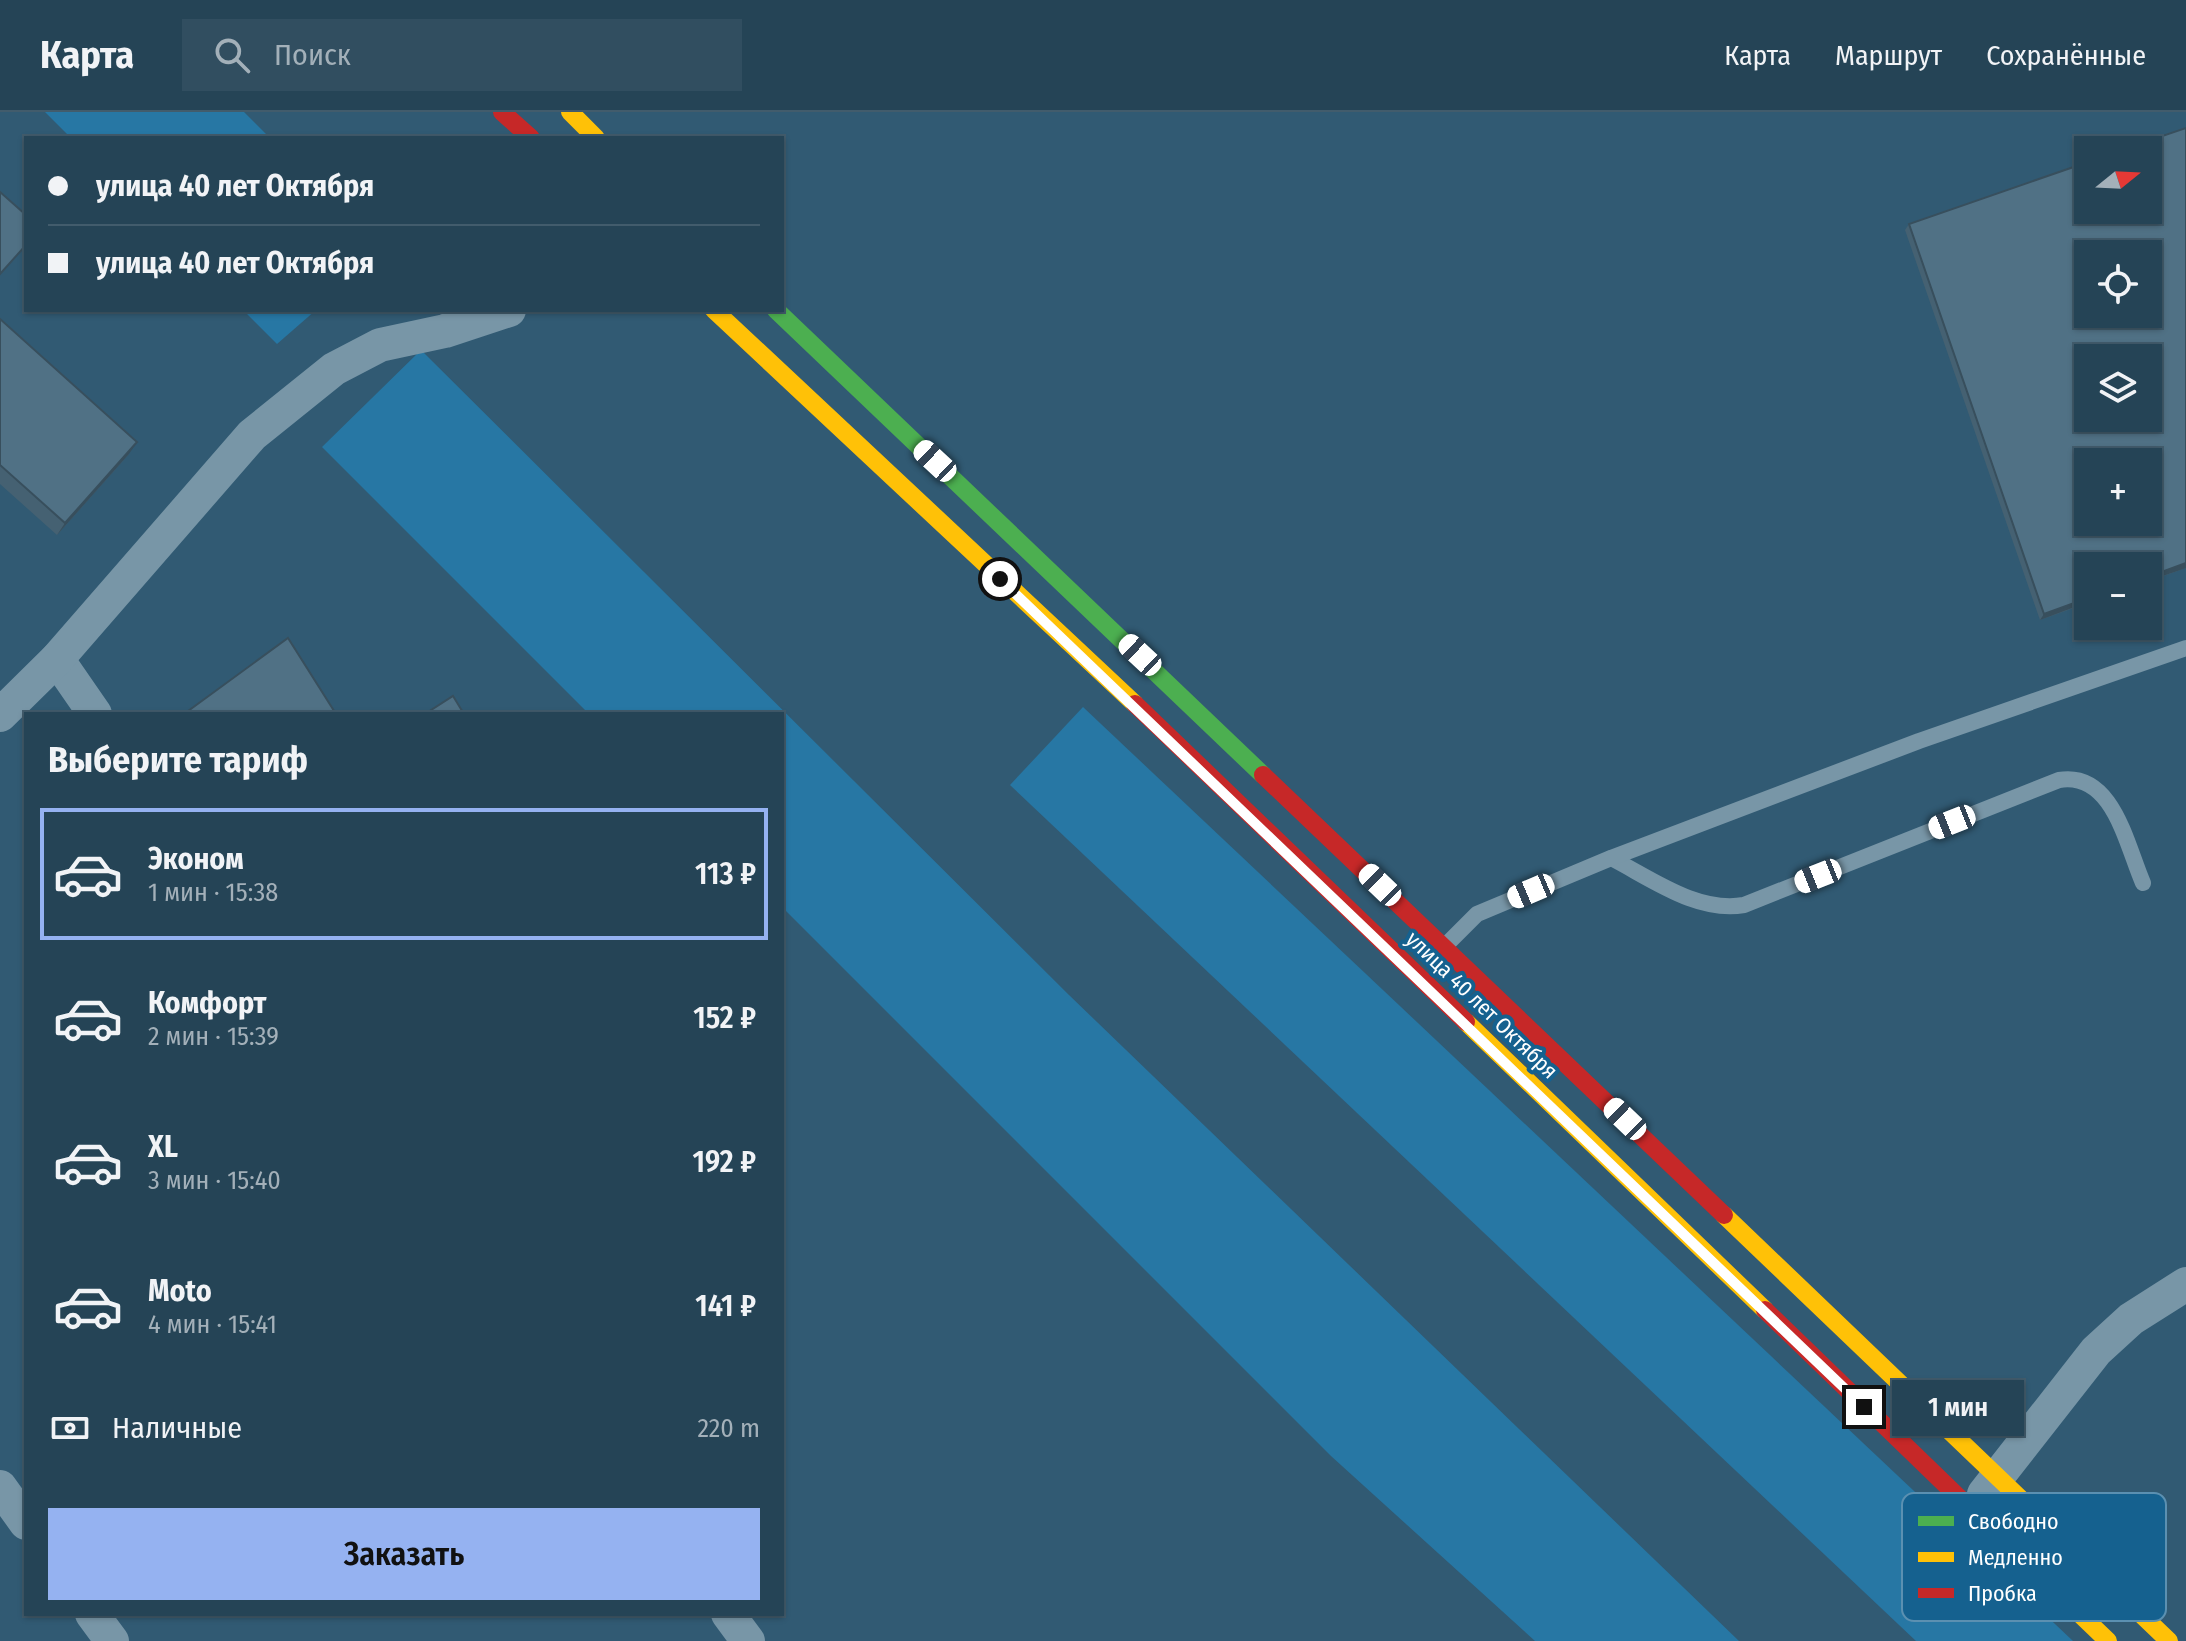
<!DOCTYPE html>
<html lang="ru">
<meta charset="utf-8">
<style>
:root{--surface:#254456;--page:#314e60;--text:#f1f3f6;--muted:#a3b0b9;--line:#425c6c;--accent:#95b2f1}
body{margin:0;font-family:"Fira Sans Condensed",sans-serif;background:var(--page);color:var(--text);height:100vh;display:flex;flex-direction:column;font-size:30px;white-space:nowrap}
*{box-sizing:border-box;margin:0}
p{font-size:26px;color:var(--muted)}
.icon{flex:none;width:44px;height:44px;fill:none;stroke:currentColor;stroke-width:2;stroke-linecap:round;stroke-linejoin:round}
.map{position:relative;flex:1;overflow:hidden}
.details{position:absolute;left:24px;top:600px;width:760px;height:904px;display:flex;flex-direction:column;background:var(--surface);border-radius:0px;box-shadow:0 2px 6px #0004,0 0 0 2px var(--line)}
.details>*{flex:none}
.top-card{position:absolute;left:24px;top:24px;width:760px;height:176px;border-radius:0px;box-shadow:0 2px 6px #0004,0 0 0 2px var(--line);display:grid;align-content:center;height:176px;padding:0 24px;background:var(--surface)}
.needle{width:52px;rotate:72deg}
.buttons{position:absolute;left:2074px;top:24px;display:grid;gap:16px}
.buttons a{display:grid;place-items:center;width:88px;height:88px;border-radius:0px;background:var(--surface);box-shadow:0 2px 6px #0004,0 0 0 2px var(--line);font-size:40px}
.end{position:absolute;width:36px;height:36px;margin:-18px;border:10px solid #fff;background:#111;box-shadow:0 0 0 4px #111}
.from{border-radius:50%}
.bubble{position:absolute;height:56px;border-radius:0px;background:var(--surface);box-shadow:0 2px 6px #0004,0 0 0 2px var(--line);font-size:26px;font-weight:600;line-height:56px;text-align:center}
.car{position:absolute;width:24px;height:48px;margin:-24px -12px;border-radius:10px;box-shadow:0 0 6px 2px #0007;background:linear-gradient(#fff 24%,#345 0 40%,#fff 0 76%,#345 0 86%,#fff 0)}
.top-card b{display:flex;align-items:center;gap:28px;height:76px;font-size:30px}
.top-card b+b{border-top:2px solid var(--line)}
.top-card i{width:20px;height:20px;background:var(--text)}
ul{padding:0;list-style:none}
li{display:flex;align-items:center;gap:24px;height:132px;margin:0 16px 12px;padding:0 8px;border:4px solid transparent;border-radius:0px}
li div{flex:1}
li b{display:block;font-size:30px}
li em{font-style:normal;font-weight:600}
li.current{border-color:var(--accent)}
li>.icon{width:72px;height:72px;stroke-width:1.5}
h2{padding:0 24px;font-size:36px;line-height:96px}
.pay{display:flex;align-items:center;gap:20px;height:88px;padding:0 24px;font-size:30px}
.pay p{margin-inline-start:auto}
.primary-button{display:flex;gap:16px;margin-top:auto;padding:16px 24px}
.primary-button a{flex:1;height:92px;border-radius:0px;background:var(--accent);color:#111;font-size:32px;font-weight:600;line-height:92px;text-align:center}
header{display:flex;align-items:center;gap:48px;box-sizing:border-box;height:112px;padding:0 40px;background:var(--surface);border-bottom:2px solid var(--line)}
header strong{font-size:38px}
nav{display:flex;gap:44px;margin-inline-start:auto;font-size:28px}
.search{width:560px;height:72px;background:var(--page);display:flex;align-items:center;gap:20px;box-sizing:border-box;padding:0 28px;border-radius:0px;color:var(--muted);font-size:30px}
.map>svg:first-child{display:block}
.green{fill:#2777a4}
.lines{fill:none;stroke-linecap:round;stroke-linejoin:round}
.lane{stroke:#7896a7;stroke-width:16}
.street{stroke:#7896a7;stroke-width:34}
.fast{stroke:#4caf50;stroke-width:18}
.slow{stroke:#ffc107;stroke-width:18}
.jam{stroke:#c62828;stroke-width:18}
.wall{fill:#456172}
.shaded-wall{fill:#384f5d}
.building{fill:#507185;stroke:#384f5d;stroke-width:2;fill-rule:evenodd}
.route{stroke:#fff;stroke-width:10}
.labels{text-anchor:middle;dominant-baseline:central;stroke-width:8;stroke-linejoin:round;paint-order:stroke}
.street-label{font-size:22px;fill:#fff;stroke:#15618f}
.key{fill:#15618f;stroke:#5b90b1;stroke-width:2}
.key-label{font-size:22px;fill:#fff}
</style>
<header>
<strong>Карта</strong>
<div class="search"><svg class="icon" aria-label="search" viewBox="0 0 24 24"><circle cx="10" cy="10" r="6"/><path d="M15 15l6 6"/></svg>Поиск</div>
<nav><a>Карта</a><a>Маршрут</a><a>Сохранённые</a></nav>
</header>
<div class="map">
<svg width="2186" height="1529" viewBox="0 0 2186 1529">
<rect width="100%" height="100%" fill="#315a73"/>
<g class="green">
<path d="M45,0H244L270,26H71Z"/>
<path d="M243,198H316L277,232Z"/>
<path d="M421,238L1069,883L1739,1529H1535L1331,1344L782,795V602H589L322,335Z"/>
<path d="M1083,595L2073,1529H1916L1010,673Z"/>
</g>
<g class="lines">
<g class="lane">
<path d="M1611,746C1652,767 1697,801 1744,793L2059,668C2113,659 2126,732 2143,771"/>
<path d="M1445,834L1477,802L1611,746L1919,629L2186,536"/>
</g>
<g class="street">
<path d="M57,547L95,602"/>
<path d="M0,603L57,547L252,323L334,257L380,233L445,219L509,198"/>
<path d="M0,1375L26,1411"/>
<path d="M1984,1382L2096,1239L2131,1207L2186,1172"/>
<path d="M92,1502L112,1529"/>
<path d="M728,1502L748,1529"/>
</g>
<path class="fast" d="M776,198L1263,663"/>
<g class="slow">
<path d="M570,0L596,26"/>
<path d="M714,198L1135,592"/>
<path d="M1466,910L1765,1198"/>
<path d="M1724,1103L2169,1529"/>
<path d="M2011,1436L2108,1529"/>
</g>
<g class="jam">
<path d="M502,0L531,26"/>
<path d="M1135,592L1466,910"/>
<path d="M1263,663L1724,1103"/>
<path d="M1765,1198L2011,1436"/>
</g>
</g>
<g class="wall">
<path d="M1909,112L2186,456L2040,508L1905,118Z"/>
<path d="M0,207L129,342L57,423L0,372Z"/>
</g>
<g class="shaded-wall">
<path d="M137,330L129,342L57,423L65,411Z"/>
<path d="M2186,451V456L2148,469V465Z"/>
<path d="M2088,486V490L2040,508L2044,502Z"/>
</g>
<g class="building">
<path d="M2186,16V451L2148,465V454H2088V486L2044,502L1909,112L2088,50V98H2148V38H2121ZM2088,142H2148V202H2088ZM2088,246H2148V306H2088ZM2088,350H2148V410H2088Z"/>
<path d="M0,80L26,103V133L0,162Z"/>
<path d="M0,207L137,330L65,411L0,353Z"/>
<path d="M288,526L336,602H184Z"/>
<path d="M453,584L464,602H425Z"/>
</g>
<g class="lines">
<path class="route" d="M1000,467L1864,1295"/>
</g>
<g class="labels">
<g class="street-label">
<text transform="translate(1482 893) rotate(44)">улица 40 лет Октября</text>
</g>
</g>
<rect x="1902" y="1381" width="264" height="128" rx="12" class="key"/>
<rect x="1918" y="1404" width="36" height="10" fill="#4caf50"/>
<rect x="1918" y="1440" width="36" height="10" fill="#ffc107"/>
<rect x="1918" y="1476" width="36" height="10" fill="#c62828"/>
<g class="key-label">
<text x="1968" y="1417">Свободно</text>
<text x="1968" y="1453">Медленно</text>
<text x="1968" y="1489">Пробка</text>
</g>
</svg>
<div class="buttons">
<a><svg class="needle" viewBox="-14 -14 28 28"><path d="M0-13l5 13h-10z" fill="#e53935"/><path d="M0 13l5-13h-10z" fill="#a3b0b9"/></svg></a>
<a><svg class="icon" aria-label="locate" viewBox="0 0 24 24"><circle cx="12" cy="12" r="6"/><path d="M12 2v4M12 18v4M2 12h4M18 12h4"/></svg></a>
<a><svg class="icon" aria-label="layers" viewBox="0 0 24 24"><path d="M12 4l9 5-9 5-9-5zM3 14l9 5 9-5"/></svg></a>
<a>+</a>
<a>−</a>
</div>
<i class="end from" style="left:1000px;top:467px"></i>
<i class="end" style="left:1864px;top:1295px"></i>
<div class="bubble" style="left:1892px;top:1268px;width:132px">1 мин</div>
<i class="car" style="left:935px;top:349px;rotate:313deg"></i>
<i class="car" style="left:1140px;top:543px;rotate:313deg"></i>
<i class="car" style="left:1952px;top:710px;rotate:248deg"></i>
<i class="car" style="left:1818px;top:764px;rotate:248deg"></i>
<i class="car" style="left:1380px;top:773px;rotate:314deg"></i>
<i class="car" style="left:1531px;top:779px;rotate:247deg"></i>
<i class="car" style="left:1625px;top:1007px;rotate:314deg"></i>
<div class="top-card">
<b><i class="from"></i>улица 40 лет Октября</b>
<b><i></i>улица 40 лет Октября</b>
</div>
<section class="details">
<h2>Выберите тариф</h2>
<ul>
<li class="current"><svg class="icon" aria-label="car" viewBox="0 0 24 24"><path d="M5 17H2v-5l4-1 3-4h7l3 4 3 1v5h-3M9 17h6M6 11h13"/><circle cx="7" cy="17" r="2"/><circle cx="17" cy="17" r="2"/></svg><div><b>Эконом</b><p>1 мин · 15:38</p></div><em>113 ₽</em></li>
<li><svg class="icon" aria-label="car" viewBox="0 0 24 24"><path d="M5 17H2v-5l4-1 3-4h7l3 4 3 1v5h-3M9 17h6M6 11h13"/><circle cx="7" cy="17" r="2"/><circle cx="17" cy="17" r="2"/></svg><div><b>Комфорт</b><p>2 мин · 15:39</p></div><em>152 ₽</em></li>
<li><svg class="icon" aria-label="car" viewBox="0 0 24 24"><path d="M5 17H2v-5l4-1 3-4h7l3 4 3 1v5h-3M9 17h6M6 11h13"/><circle cx="7" cy="17" r="2"/><circle cx="17" cy="17" r="2"/></svg><div><b>XL</b><p>3 мин · 15:40</p></div><em>192 ₽</em></li>
<li><svg class="icon" aria-label="car" viewBox="0 0 24 24"><path d="M5 17H2v-5l4-1 3-4h7l3 4 3 1v5h-3M9 17h6M6 11h13"/><circle cx="7" cy="17" r="2"/><circle cx="17" cy="17" r="2"/></svg><div><b>Moto</b><p>4 мин · 15:41</p></div><em>141 ₽</em></li>
</ul>
<div class="pay"><svg class="icon" aria-label="cash" viewBox="0 0 24 24"><path d="M3 7h18v10H3z"/><circle cx="12" cy="12" r="2"/></svg>Наличные<p>220 m</p></div>
<div class="primary-button"><a>Заказать</a></div>
</section>
</div>
